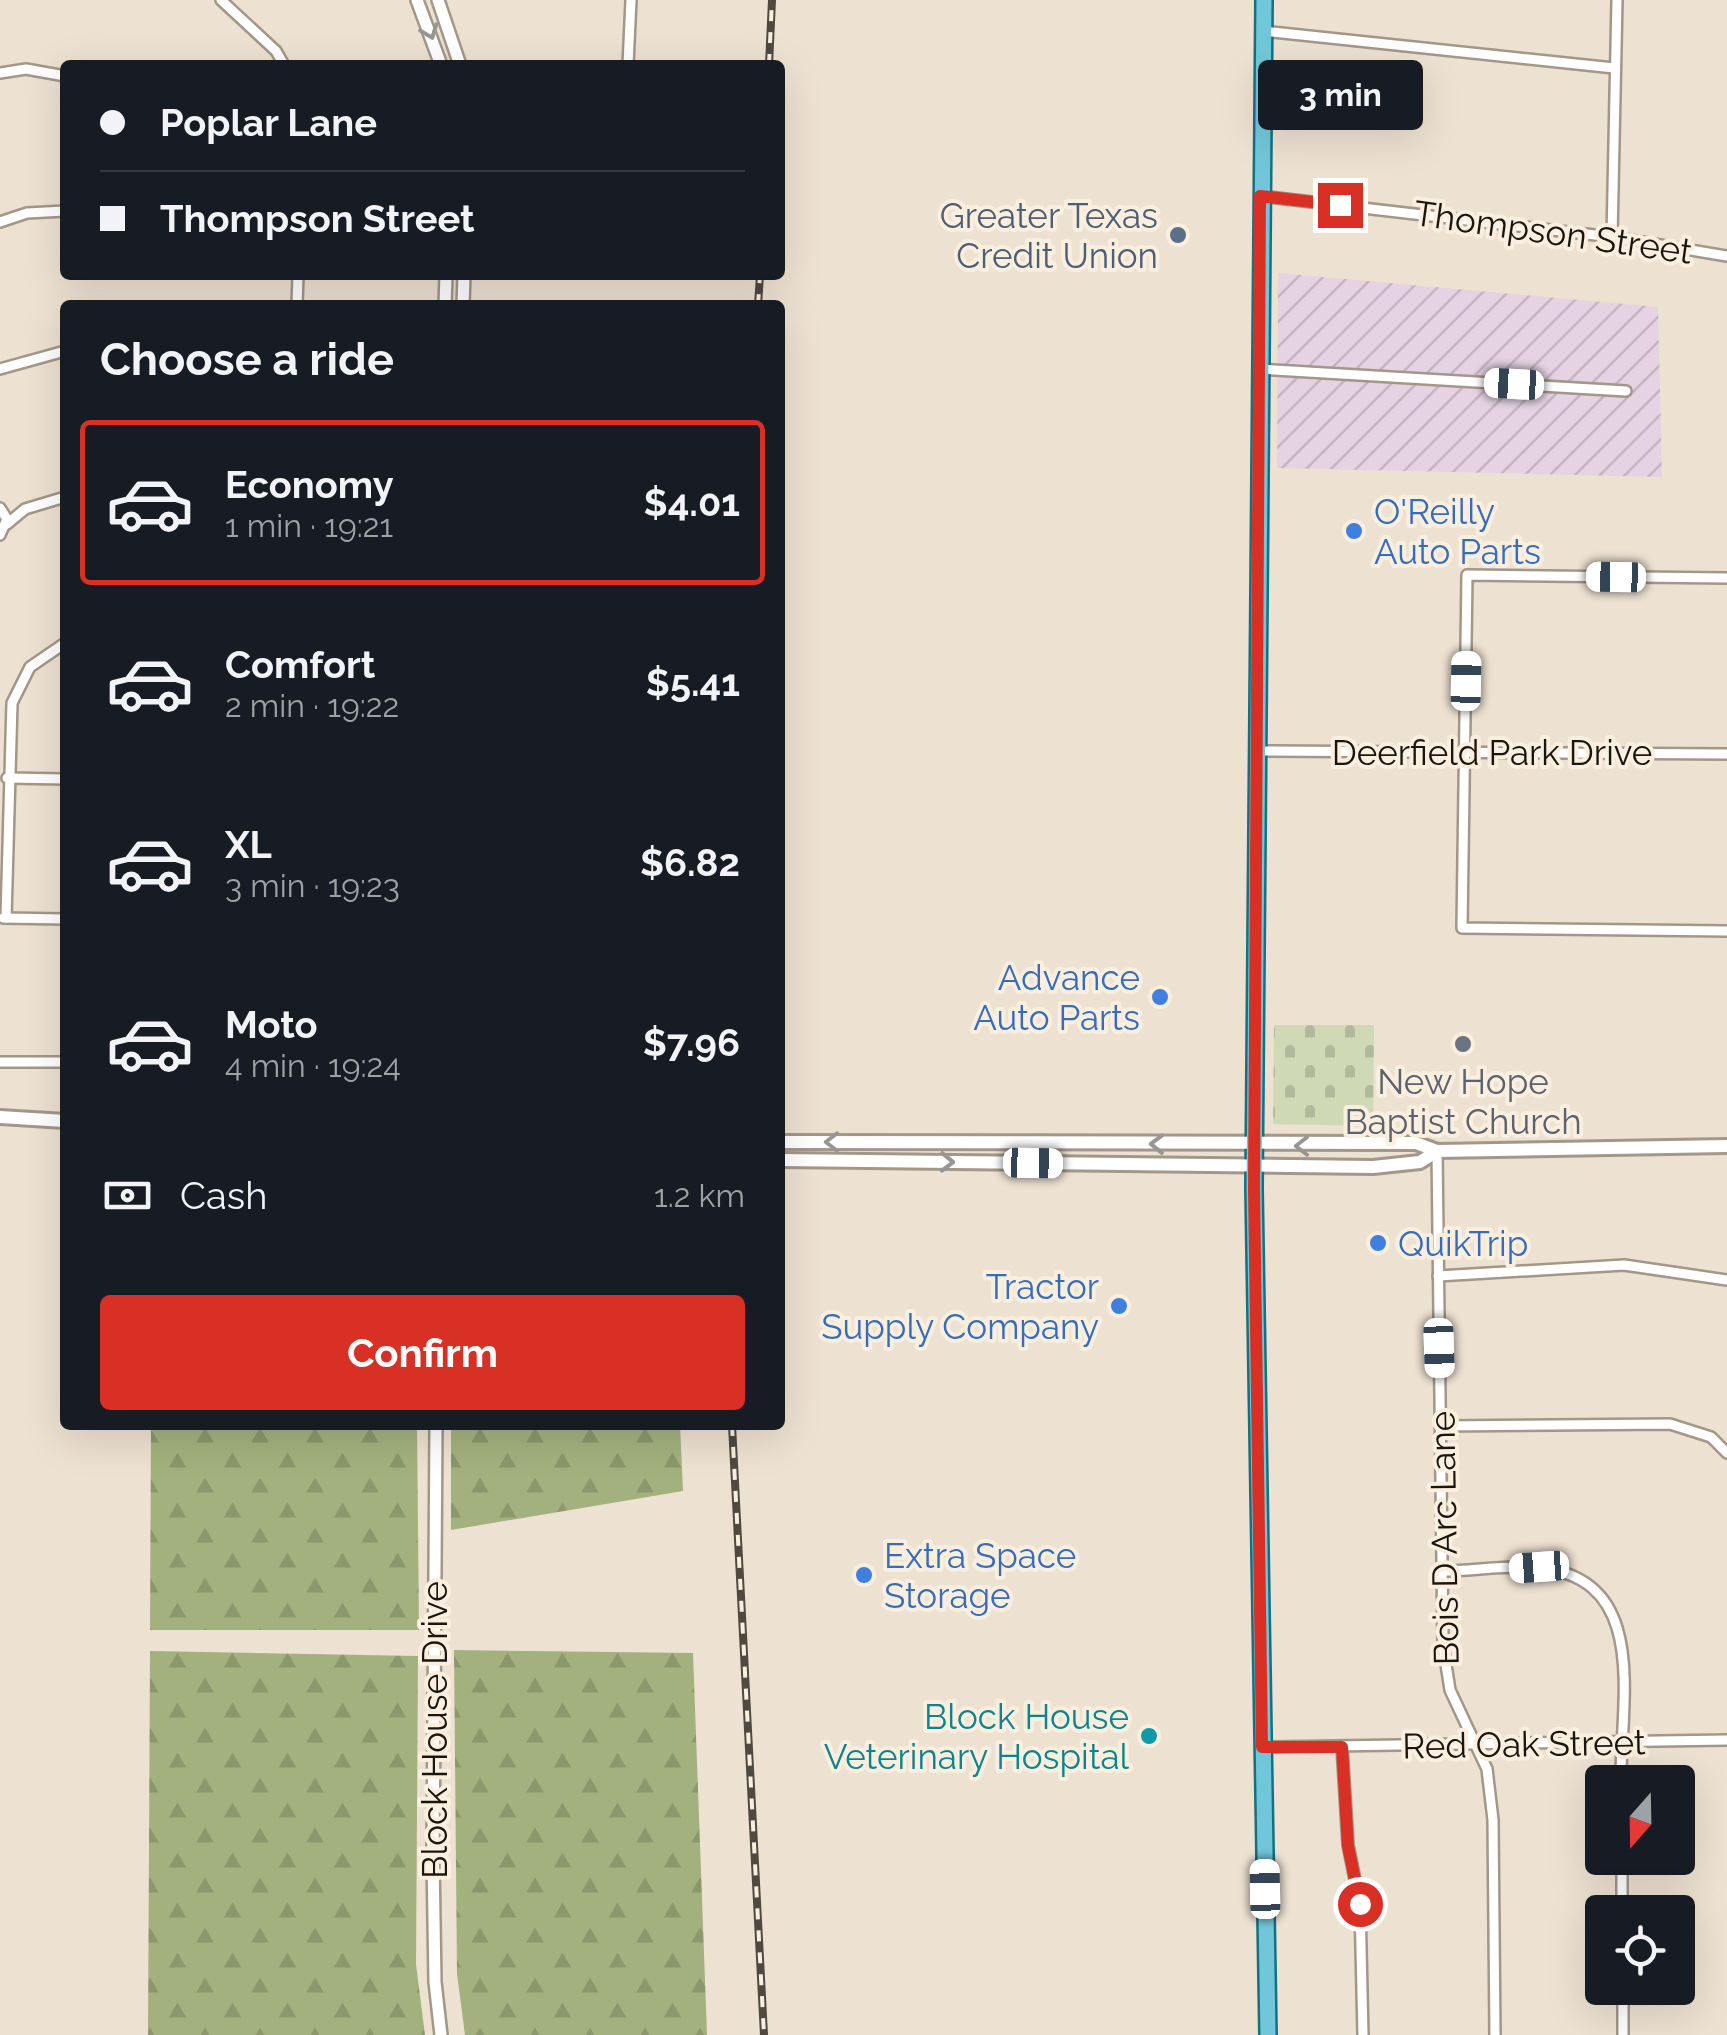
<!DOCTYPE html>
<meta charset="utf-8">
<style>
:root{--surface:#171b24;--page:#20242c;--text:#f1f3f6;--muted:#9ea1a6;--line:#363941;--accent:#d93025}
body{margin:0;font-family:Raleway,sans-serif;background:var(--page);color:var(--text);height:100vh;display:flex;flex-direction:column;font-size:38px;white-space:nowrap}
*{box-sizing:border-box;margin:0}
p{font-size:32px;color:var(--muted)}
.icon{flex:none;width:55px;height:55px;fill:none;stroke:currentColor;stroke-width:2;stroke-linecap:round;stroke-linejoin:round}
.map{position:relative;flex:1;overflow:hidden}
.panel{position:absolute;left:60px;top:300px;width:725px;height:1130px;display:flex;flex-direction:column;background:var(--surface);border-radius:10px;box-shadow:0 10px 40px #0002}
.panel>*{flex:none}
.guide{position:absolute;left:60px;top:60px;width:725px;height:220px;border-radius:10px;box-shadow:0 10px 40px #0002;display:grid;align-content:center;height:220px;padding:0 40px;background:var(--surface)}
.needle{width:65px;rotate:200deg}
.tools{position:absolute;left:1585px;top:1765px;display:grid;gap:20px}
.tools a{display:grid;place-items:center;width:110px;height:110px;border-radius:10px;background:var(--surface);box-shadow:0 10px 40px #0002;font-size:50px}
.end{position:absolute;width:45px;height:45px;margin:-22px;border:12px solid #d93025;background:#fff;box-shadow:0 0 0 5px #fff}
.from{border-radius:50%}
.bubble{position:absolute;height:70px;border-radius:10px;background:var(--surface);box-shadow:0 10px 40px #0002;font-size:32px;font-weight:700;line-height:70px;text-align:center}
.car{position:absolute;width:30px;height:60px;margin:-30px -15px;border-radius:12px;box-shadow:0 0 8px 2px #0007;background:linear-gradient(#fff 24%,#345 0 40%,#fff 0 76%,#345 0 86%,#fff 0)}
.guide b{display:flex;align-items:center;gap:35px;height:95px;font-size:38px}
.guide b+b{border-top:2px solid var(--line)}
.guide i{width:25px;height:25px;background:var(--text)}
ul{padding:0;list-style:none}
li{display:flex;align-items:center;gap:30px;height:165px;margin:0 20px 15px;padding:0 20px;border:5px solid transparent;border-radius:10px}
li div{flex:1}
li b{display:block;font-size:38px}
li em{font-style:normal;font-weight:700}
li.selected{border-color:var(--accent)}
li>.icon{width:90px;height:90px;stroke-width:1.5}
h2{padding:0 40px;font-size:45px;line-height:120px}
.pay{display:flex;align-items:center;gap:25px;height:110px;padding:0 40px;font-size:38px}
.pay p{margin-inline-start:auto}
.action{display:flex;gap:20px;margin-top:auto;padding:20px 40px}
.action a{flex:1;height:115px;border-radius:10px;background:var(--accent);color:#fff;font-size:40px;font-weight:700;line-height:115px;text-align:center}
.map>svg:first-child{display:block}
.industrial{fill:url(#industrial-furrows)}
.forest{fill:url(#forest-firs)}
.cemetery{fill:url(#cemetery-stones)}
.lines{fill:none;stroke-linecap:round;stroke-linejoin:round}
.minor-casing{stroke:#a29788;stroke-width:14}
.tertiary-casing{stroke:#a29788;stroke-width:16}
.secondary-casing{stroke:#a29788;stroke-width:18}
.primary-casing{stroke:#157082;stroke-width:20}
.minor{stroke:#fff;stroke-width:9}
.tertiary{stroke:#fff;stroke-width:11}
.secondary{stroke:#fff;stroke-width:12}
.primary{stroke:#71c7d9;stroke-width:15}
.rail-casing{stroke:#4f4940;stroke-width:8}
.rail{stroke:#faefde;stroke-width:4;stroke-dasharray:11;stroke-linecap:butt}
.oneway{stroke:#989693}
.route{stroke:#d93025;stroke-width:12}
.service-dot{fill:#5c6f8a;stroke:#faefde;stroke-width:4}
.shop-dot{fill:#3f7fe0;stroke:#faefde;stroke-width:4}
.worship-dot{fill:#6b7280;stroke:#faefde;stroke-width:4}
.culture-dot{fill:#0f9aa8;stroke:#faefde;stroke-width:4}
.labels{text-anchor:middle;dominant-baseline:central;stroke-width:8;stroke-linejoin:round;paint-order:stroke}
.service-label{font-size:35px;fill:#4e5e75;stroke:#faefde;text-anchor:end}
.street-label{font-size:35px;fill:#19150f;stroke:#faefde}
.shop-label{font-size:35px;fill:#366cbe;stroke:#faefde;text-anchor:start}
.worship-label{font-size:35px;fill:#5b616d;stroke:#faefde}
.culture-label{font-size:35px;fill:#0d838f;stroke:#faefde;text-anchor:end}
</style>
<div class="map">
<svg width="1727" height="2035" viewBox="0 0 1727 2035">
<defs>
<pattern id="industrial-furrows" width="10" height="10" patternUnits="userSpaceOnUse" patternTransform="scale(2.5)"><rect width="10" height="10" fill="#e5d3e3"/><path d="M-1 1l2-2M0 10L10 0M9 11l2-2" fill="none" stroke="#c4b4c2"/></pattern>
<pattern id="forest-firs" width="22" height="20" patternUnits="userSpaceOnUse" patternTransform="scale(2.5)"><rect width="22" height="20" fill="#a3b17e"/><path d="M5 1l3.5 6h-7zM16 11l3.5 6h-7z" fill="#8c976c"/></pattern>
<pattern id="cemetery-stones" width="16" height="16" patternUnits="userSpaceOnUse" patternTransform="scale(2.5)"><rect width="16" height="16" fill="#cfd9b6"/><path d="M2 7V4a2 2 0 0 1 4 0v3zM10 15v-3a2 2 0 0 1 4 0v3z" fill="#b1b99b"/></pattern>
</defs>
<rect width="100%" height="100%" fill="#ede1d1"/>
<path class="industrial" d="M1278,273L1658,307L1662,477L1277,468Z"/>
<g class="forest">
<path d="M151,1425H417L419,1630H150Z"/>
<path d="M451,1425H680L683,1491L451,1530Z"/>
<path d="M454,1650L693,1653L707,2035H465L457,1974Z"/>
<path d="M150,1651L418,1656L416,1964L425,2035H148Z"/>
</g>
<path class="cemetery" d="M1274,1025H1374L1373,1126L1273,1124Z"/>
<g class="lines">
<defs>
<g id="minor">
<path d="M221,0L276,51L284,65"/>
<path d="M1263,31L1614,68"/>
<path d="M628,65L631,0"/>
<path d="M0,73L26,69L65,76"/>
<path d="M1260,196L1612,237L1727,256"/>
<path d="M0,222L27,213L65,211"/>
<path d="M1612,237L1617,0"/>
<path d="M297,305L298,275"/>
<path d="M0,369L65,351"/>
<path d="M1259,369L1626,391"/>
<path d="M0,508L7,519L0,535"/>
<path d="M7,524L25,509L65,497"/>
<path d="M1727,578L1467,575L1462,928L1727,931"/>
<path d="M1257,751L1727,754"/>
<path d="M7,778L65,779"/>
<path d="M3,918L65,919"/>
<path d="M6,918L12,703L30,667L65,643"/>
<path d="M0,1062H65"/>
<path d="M1437,1151L1443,1645L1450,1690L1487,1769L1493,1820L1495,2035"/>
<path d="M1438,1276L1624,1265L1727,1280"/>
<path d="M1442,1426L1670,1424L1711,1437L1727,1453"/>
<path d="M1442,1571C1474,1571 1510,1564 1541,1568C1651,1580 1620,1703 1621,1782"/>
<path d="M1262,1747L1727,1740"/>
<path d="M1342,1747L1348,1845L1360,1904L1363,2035"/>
<path d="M1622,1858V1912"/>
<path d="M1623,1988V2035"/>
</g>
<g id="tertiary">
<path d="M417,0L441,65"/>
<path d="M438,0L460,65"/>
<path d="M445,305L446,275"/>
<path d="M463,305L464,275"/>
<path d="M436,1425L433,1858L435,1982L441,2035"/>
</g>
<g id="secondary">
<path d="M0,1117L65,1121"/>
<path d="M780,1142L1416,1143L1437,1151L1727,1146"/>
<path d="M780,1160L1373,1167L1420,1162L1437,1151"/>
</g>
<path id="primary" d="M1264,0L1254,1188L1268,2035"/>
</defs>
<use href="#minor" class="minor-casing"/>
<use href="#tertiary" class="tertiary-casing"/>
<use href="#secondary" class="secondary-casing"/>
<use href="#primary" class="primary-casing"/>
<use href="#minor" class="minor"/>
<use href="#tertiary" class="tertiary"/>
<use href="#secondary" class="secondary"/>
<use href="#primary" class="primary"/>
<defs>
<g id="rail">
<path d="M769,65L772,0"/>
<path d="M758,305L760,275"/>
<path d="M732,1425L764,2035"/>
</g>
</defs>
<use href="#rail" class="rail-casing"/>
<use href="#rail" class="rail"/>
</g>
<defs><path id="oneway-chevron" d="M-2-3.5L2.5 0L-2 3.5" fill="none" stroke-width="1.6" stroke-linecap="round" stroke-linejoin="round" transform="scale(2.5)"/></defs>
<g class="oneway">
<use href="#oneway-chevron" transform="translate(430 32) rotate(69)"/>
<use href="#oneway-chevron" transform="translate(832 1142) rotate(180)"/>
<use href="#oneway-chevron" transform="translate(1157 1144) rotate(-179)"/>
<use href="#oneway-chevron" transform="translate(1302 1146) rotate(-180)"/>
<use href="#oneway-chevron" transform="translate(947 1162) rotate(1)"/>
</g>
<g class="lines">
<path class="route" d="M1340,205L1260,196L1254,1188L1262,1747H1342L1348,1846L1360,1904"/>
</g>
<circle class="service-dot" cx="1178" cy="235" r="10"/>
<g class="shop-dot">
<circle cx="1354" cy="531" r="10"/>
<circle cx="1160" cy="997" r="10"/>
<circle cx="1378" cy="1243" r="10"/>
<circle cx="1119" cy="1306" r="10"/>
<circle cx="864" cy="1575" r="10"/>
</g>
<circle class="worship-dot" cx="1463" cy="1044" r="10"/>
<circle class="culture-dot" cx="1149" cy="1736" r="10"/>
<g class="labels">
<g class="service-label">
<text x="1158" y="215">Greater Texas<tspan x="1158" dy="40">Credit Union</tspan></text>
</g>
<g class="street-label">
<text transform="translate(1553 232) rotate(8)">Thompson Street</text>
<text x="1492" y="752">Deerfield Park Drive</text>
<text transform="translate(1444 1538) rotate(-91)">Bois D Arc Lane</text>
<text transform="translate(434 1730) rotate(-90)">Block House Drive</text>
<text transform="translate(1524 1744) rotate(-1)">Red Oak Street</text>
</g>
<g class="shop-label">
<text x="1374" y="511">O'Reilly<tspan x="1374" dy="40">Auto Parts</tspan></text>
<text x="1140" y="977" text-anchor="end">Advance<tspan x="1140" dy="40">Auto Parts</tspan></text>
<text x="1398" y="1243">QuikTrip</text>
<text x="1099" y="1286" text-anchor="end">Tractor<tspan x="1099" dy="40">Supply Company</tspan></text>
<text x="884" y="1555">Extra Space<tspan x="884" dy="40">Storage</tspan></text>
</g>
<g class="worship-label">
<text x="1463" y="1081">New Hope<tspan x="1463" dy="40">Baptist Church</tspan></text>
</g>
<g class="culture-label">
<text x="1129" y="1716">Block House<tspan x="1129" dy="40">Veterinary Hospital</tspan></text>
</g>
</g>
</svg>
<div class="tools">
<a><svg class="needle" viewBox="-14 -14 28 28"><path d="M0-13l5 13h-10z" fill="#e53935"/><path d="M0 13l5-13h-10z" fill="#9ea1a6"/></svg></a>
<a><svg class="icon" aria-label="locate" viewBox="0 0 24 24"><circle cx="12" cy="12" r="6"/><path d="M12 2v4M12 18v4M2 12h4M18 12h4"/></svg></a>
</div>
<i class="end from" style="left:1360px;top:1904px"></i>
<i class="end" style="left:1340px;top:205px"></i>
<div class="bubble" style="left:1258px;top:60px;width:165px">3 min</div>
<i class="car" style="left:1514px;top:384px;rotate:273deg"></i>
<i class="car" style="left:1616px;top:577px;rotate:271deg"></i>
<i class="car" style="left:1466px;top:681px;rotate:1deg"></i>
<i class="car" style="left:1033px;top:1163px;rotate:91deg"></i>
<i class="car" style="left:1439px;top:1348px;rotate:178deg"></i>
<i class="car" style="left:1539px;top:1567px;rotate:266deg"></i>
<i class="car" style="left:1265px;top:1889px;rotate:359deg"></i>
<div class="guide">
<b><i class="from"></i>Poplar Lane</b>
<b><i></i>Thompson Street</b>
</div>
<section class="panel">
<h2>Choose a ride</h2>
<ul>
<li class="selected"><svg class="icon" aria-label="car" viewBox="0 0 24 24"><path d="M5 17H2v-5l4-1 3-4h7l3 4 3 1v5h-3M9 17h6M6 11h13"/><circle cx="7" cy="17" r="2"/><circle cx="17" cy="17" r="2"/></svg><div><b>Economy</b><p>1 min · 19:21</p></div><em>$4.01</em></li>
<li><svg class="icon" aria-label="car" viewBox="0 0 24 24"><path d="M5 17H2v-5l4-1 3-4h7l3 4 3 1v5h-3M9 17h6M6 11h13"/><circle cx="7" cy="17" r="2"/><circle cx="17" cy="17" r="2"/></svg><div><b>Comfort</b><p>2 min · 19:22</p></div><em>$5.41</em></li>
<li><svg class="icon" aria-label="car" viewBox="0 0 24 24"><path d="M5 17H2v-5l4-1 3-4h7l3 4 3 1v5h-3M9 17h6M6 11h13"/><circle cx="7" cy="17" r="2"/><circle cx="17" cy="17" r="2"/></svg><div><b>XL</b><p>3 min · 19:23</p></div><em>$6.82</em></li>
<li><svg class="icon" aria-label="car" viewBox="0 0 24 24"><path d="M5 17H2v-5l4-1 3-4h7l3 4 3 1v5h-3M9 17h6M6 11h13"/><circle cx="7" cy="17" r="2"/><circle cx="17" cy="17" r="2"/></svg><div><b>Moto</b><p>4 min · 19:24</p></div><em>$7.96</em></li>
</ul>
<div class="pay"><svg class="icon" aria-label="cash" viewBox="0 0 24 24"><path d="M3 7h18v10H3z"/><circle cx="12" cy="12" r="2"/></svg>Cash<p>1.2 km</p></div>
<div class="action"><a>Confirm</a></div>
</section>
</div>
